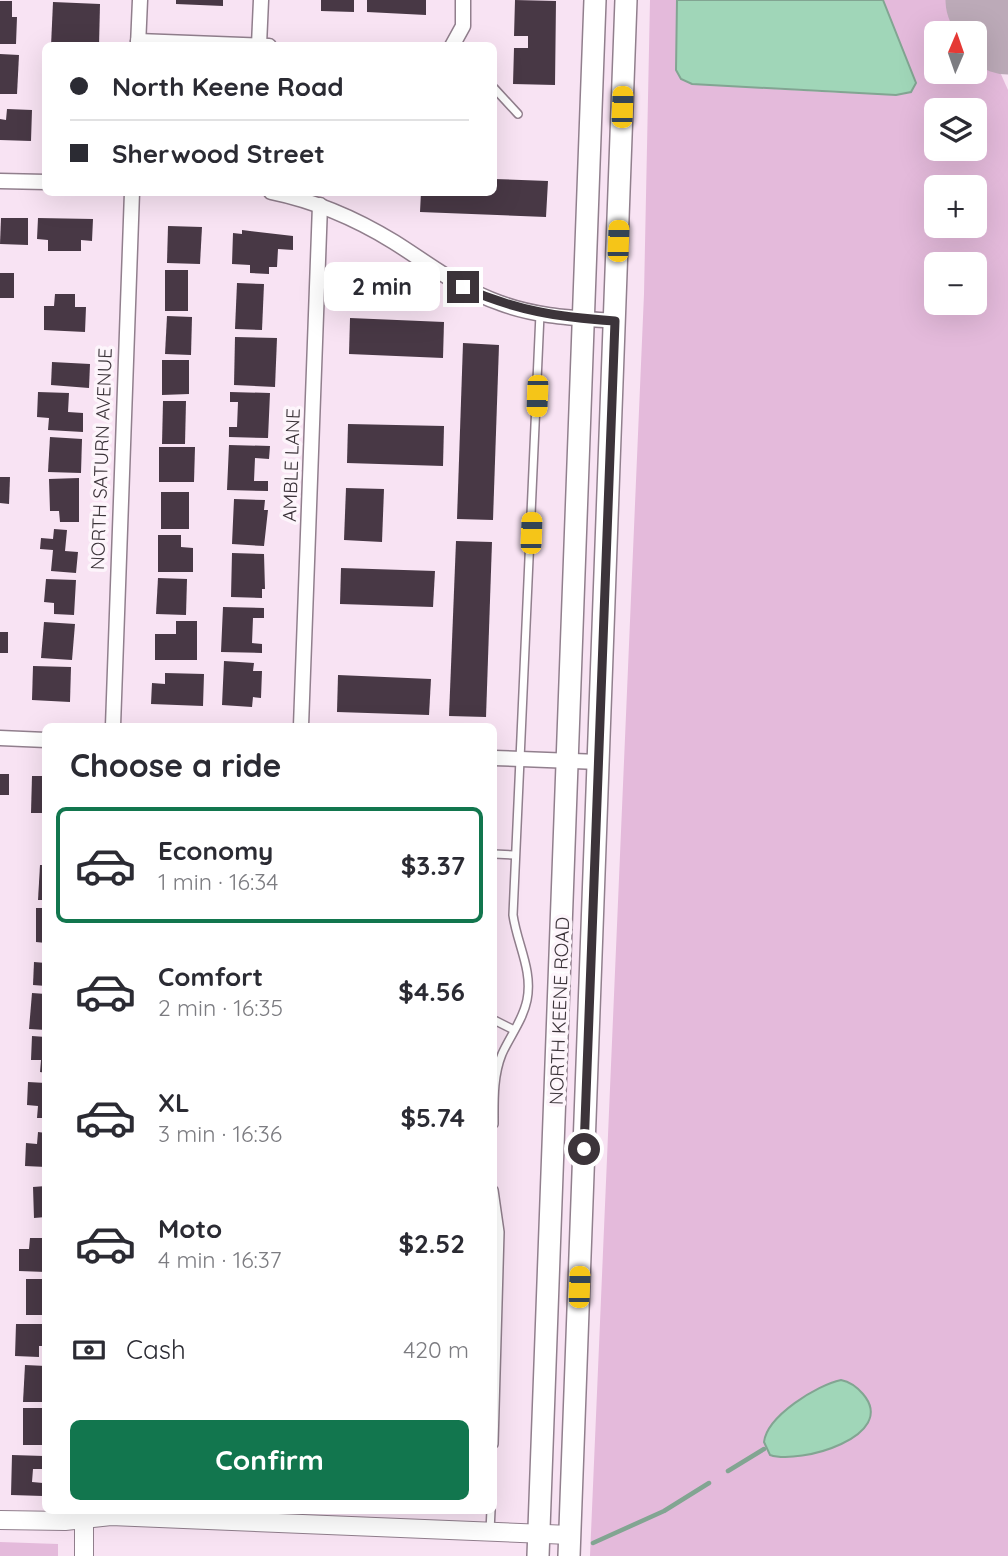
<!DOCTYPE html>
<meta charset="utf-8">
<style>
:root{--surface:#fff;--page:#f2f2f3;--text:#2b2b33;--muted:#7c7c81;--line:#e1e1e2;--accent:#12764e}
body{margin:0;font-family:Quicksand,sans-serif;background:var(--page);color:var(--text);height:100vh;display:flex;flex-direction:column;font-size:26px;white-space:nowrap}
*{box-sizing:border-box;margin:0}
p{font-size:23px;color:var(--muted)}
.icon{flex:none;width:38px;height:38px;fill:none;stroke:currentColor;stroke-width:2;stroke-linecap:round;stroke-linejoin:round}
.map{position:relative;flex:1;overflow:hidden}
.panel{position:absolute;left:42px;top:723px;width:455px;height:791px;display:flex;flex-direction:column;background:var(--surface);border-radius:10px;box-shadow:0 7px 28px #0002}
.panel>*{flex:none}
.hud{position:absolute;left:42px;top:42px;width:455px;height:154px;border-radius:10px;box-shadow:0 7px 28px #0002;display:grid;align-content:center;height:154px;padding:0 28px;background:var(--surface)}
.needle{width:46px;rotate:2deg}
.controls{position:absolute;left:924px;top:21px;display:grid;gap:14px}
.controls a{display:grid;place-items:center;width:63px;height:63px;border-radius:10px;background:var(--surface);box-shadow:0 7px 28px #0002;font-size:35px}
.end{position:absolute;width:32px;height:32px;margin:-16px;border:9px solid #3c343a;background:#fff;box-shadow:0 0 0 4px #fff}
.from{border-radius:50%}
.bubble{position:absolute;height:49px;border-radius:10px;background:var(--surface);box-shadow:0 7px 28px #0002;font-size:23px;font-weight:700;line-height:49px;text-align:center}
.car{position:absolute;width:21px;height:42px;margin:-21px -10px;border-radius:9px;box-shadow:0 0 5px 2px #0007;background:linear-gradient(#f5c518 24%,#345 0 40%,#f5c518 0 76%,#345 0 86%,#f5c518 0)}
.hud b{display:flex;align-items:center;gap:24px;height:66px;font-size:26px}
.hud b+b{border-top:2px solid var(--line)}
.hud i{width:18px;height:18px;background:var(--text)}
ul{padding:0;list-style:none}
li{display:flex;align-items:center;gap:21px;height:116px;margin:0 14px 10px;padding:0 14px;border:4px solid transparent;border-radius:10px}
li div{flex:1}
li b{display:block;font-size:26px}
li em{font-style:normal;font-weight:700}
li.selected{border-color:var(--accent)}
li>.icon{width:63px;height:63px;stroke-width:1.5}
h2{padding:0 28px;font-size:32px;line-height:84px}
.pay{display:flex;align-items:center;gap:18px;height:77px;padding:0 28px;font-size:26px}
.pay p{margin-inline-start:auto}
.action{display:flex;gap:14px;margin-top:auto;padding:14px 28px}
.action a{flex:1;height:80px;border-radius:10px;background:var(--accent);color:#fff;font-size:28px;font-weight:700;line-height:80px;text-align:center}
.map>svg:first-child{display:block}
.green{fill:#e4badb;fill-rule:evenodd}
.water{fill:#a0d6b8;stroke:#82a592;stroke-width:2}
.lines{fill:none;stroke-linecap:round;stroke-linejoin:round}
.stream{stroke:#82a592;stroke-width:4.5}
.runway{stroke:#bcaab8;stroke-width:105}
.building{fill:#483845}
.service-casing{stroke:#917f8d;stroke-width:10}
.minor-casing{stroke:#917f8d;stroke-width:17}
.tertiary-casing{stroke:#917f8d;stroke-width:20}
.secondary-casing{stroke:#917f8d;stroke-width:24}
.service{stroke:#fff;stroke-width:7}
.minor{stroke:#fff;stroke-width:14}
.tertiary{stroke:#fff;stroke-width:18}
.secondary{stroke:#fff;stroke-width:21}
.route{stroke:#3c343a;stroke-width:9}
.labels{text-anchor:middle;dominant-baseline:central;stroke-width:7;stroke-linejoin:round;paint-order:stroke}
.street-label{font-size:19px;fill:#3c343a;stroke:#fdf5fb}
</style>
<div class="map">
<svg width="1008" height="1556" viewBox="0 0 1008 1556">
<rect width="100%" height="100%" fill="#f8e3f3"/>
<g class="green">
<path d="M650,0H677L676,70L681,79L692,84L841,93L916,82L883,0H968L1008,90V1556H590L644,294ZM936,33H975V72H936ZM936,110H975V149H936ZM936,187H975V226H936ZM936,264H975V303H936Z"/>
<path d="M0,1542L58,1544V1556H0Z"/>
</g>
<g class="water">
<path d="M677,0H883L916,83L911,92L896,95L692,84L681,79L676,70Z"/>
<path d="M841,1380C851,1382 857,1387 863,1394C899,1436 800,1465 770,1455L764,1442C767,1416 817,1385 841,1380Z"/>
</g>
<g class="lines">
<g class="stream">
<path d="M728,1471L764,1449"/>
<path d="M593,1543L664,1511L709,1483"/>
</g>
<path class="runway" d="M998,0L1008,22"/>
</g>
<g class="building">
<path d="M176,0H223V6L176,4Z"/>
<path d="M321,0H354V12L321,11Z"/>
<path d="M367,0H426V15L367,12Z"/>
<path d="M515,0L556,1L555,85L513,84L514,48H528V36H514Z"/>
<path d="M0,1H12V17H17L16,44H0Z"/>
<path d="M53,2L100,4L99,46H51Z"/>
<path d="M0,54L19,55L17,94H0Z"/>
<path d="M7,109L32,110L31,141L0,140V119L6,120Z"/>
<path d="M494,179L548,181L546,217L420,212L421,192H494Z"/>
<path d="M1,218H28V245L0,244Z"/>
<path d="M38,218L93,219L92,241L81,240V251H48V240L37,239Z"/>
<path d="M168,226L202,227L200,264L167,263Z"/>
<path d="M242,230L293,236V250L278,249L277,267H269V274L250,273V265L232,264L233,233L242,234Z"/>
<rect x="165" y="270" width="23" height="41"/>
<rect x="0" y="273" width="14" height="25"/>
<path d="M237,283L264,284L262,330L235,329Z"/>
<path d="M55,294H75V307H86L85,332L44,330V306H54Z"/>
<path d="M167,316L192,317L191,355L165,354Z"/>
<path d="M350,318L444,322L443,358L349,354Z"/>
<path d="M235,337L277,338L275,387L234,385Z"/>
<path d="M463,343L499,345L493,520L457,519Z"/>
<path d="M162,360H189V394L162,395Z"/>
<path d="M52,362L90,364L89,388L51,385Z"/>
<path d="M38,392L69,393L68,412L83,413V432L48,430L49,418L37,417Z"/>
<path d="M230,392L270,393L268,438L229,437V427H237L238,402H230Z"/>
<path d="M163,401H186L185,444H162Z"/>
<path d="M348,424L444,426L443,466L347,463Z"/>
<path d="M50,437L82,439L81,473L48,472Z"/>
<path d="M229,445L270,446L269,459L255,458L254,481H268V491L227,490Z"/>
<path d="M159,447H195L194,482H159Z"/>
<path d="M0,477H10L9,504L0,503Z"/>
<path d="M79,478V522H60L59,511H50L49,479Z"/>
<path d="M346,488L384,489L382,542L344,540Z"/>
<rect x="161" y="492" width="28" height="37"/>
<path d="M234,499L265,500L264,510H268L264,546L232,544Z"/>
<path d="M54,529L67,530L65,551L78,552L76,573L51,571L53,550L40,549L41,538L53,539Z"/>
<path d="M158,535H181V547L193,548V572H158Z"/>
<path d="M456,541L492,542L486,717L449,716Z"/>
<path d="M232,553L264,554L265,589H262V598L231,597Z"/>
<path d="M341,568L435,571L433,607L340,604Z"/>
<path d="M158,578L187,579L186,615L156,614Z"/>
<path d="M46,579L76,580L74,615L54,614V603L44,602Z"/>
<path d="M223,607L264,608V618H253L252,643L262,644V653L221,652Z"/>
<path d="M176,621H197V660H155V634H176Z"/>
<path d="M44,622L75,624L72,660L41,658Z"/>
<rect x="0" y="632" width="8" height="21"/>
<path d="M224,661L254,663L253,671H262L261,698L253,697L252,707L222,705Z"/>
<path d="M33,666L71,667L70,702L32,700Z"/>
<path d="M165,673L204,674L203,706L151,704L152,683L165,684Z"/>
<path d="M338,675L431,679L429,715L337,712Z"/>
<rect x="0" y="774" width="9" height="21"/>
<path d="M32,776H46V813H31Z"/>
<path d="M40,865H46V900H38Z"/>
<path d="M36,908H46V943L36,942Z"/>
<path d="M34,962L46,963V986L33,985Z"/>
<path d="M32,993L46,994V1030L29,1029Z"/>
<path d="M32,1036L46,1037V1073L40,1072L41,1060H31Z"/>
<path d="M28,1082L46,1083V1118H37L38,1106L27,1105Z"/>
<path d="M38,1132L46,1133V1167L25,1166L26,1143L37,1144Z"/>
<path d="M46,1186V1217L34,1218L33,1187Z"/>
<path d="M30,1238H46V1272L19,1271V1249H29Z"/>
<rect x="26" y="1279" width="17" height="36"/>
<path d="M16,1324H46V1346H39V1357L15,1356Z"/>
<path d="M25,1365L46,1366V1402H23Z"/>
<rect x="23" y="1408" width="23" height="37"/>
<path d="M12,1455L44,1456V1469H33L32,1482L43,1483V1496L11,1495Z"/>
</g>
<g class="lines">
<defs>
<g id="service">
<path d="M494,88L518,114"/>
<path d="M494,854L515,855"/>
<path d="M494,1020L514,1030"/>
<path d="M494,1124C494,1101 493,1076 502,1054C510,1036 523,1020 527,1000C533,970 517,944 513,915L540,314"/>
<path d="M494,1190L500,1232L494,1444"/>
<path d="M490,1531L491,1510"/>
</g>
<g id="minor">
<path d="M138,41L269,46"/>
<path d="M259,45L261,0"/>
<path d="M138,46L140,0"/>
<path d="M452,46L463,26V0"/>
<path d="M0,181L46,182"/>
<path d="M271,192C315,201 355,218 394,242C429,264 460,289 500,303C537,317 576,318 615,321"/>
<path d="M113,726L132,192"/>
<path d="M301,726L320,205"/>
<path d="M0,738L46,740"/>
<path d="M494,758L599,762"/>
</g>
<g id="tertiary">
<path d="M0,1520L65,1521L111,1516L570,1535"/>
<path d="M84,1556V1519"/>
</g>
<g id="secondary">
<path d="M538,1556L595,0"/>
<path d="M569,1556L626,0"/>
</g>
</defs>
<use href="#service" class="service-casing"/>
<use href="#minor" class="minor-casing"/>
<use href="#tertiary" class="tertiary-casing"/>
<use href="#secondary" class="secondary-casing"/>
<use href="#service" class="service"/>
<use href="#minor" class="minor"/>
<use href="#tertiary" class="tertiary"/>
<use href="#secondary" class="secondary"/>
</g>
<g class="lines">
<path class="route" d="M463,287C516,311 558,317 615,321L584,1149"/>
</g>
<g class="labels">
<g class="street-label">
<text transform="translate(101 459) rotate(-88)">NORTH SATURN AVENUE</text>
<text transform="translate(291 465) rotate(-88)">AMBLE LANE</text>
<text transform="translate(559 1011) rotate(-88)">NORTH KEENE ROAD</text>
</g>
</g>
</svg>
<div class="controls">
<a><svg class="needle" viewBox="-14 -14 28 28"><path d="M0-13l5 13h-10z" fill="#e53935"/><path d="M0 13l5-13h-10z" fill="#7c7c81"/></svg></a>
<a><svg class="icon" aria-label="layers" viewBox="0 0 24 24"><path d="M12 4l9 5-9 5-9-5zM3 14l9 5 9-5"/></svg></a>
<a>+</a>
<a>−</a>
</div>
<i class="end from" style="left:584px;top:1149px"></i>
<i class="end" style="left:463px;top:287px"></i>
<div class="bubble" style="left:324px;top:262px;width:116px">2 min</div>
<i class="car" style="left:622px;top:107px;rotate:2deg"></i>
<i class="car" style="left:618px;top:241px;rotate:2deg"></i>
<i class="car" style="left:537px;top:396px;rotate:182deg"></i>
<i class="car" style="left:531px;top:533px;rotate:2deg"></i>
<i class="car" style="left:579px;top:1287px;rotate:2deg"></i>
<div class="hud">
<b><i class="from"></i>North Keene Road</b>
<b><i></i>Sherwood Street</b>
</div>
<section class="panel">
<h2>Choose a ride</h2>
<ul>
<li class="selected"><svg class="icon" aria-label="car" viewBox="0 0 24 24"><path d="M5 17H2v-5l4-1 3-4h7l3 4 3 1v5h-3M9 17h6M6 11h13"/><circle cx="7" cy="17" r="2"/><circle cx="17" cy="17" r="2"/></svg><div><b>Economy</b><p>1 min · 16:34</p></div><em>$3.37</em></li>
<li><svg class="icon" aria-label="car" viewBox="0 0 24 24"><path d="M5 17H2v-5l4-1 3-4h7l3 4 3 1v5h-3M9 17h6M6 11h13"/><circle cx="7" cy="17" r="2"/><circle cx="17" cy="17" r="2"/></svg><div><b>Comfort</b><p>2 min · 16:35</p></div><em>$4.56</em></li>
<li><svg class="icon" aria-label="car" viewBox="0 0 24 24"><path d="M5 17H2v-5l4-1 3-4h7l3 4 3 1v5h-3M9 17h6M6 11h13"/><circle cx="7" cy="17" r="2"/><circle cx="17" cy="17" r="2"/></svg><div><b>XL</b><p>3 min · 16:36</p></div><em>$5.74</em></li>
<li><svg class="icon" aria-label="car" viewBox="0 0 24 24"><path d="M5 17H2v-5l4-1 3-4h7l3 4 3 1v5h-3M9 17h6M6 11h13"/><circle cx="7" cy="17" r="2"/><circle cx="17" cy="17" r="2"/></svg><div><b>Moto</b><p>4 min · 16:37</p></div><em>$2.52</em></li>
</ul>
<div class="pay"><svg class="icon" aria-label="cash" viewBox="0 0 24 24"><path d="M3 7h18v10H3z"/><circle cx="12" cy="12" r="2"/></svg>Cash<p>420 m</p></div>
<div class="action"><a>Confirm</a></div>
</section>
</div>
